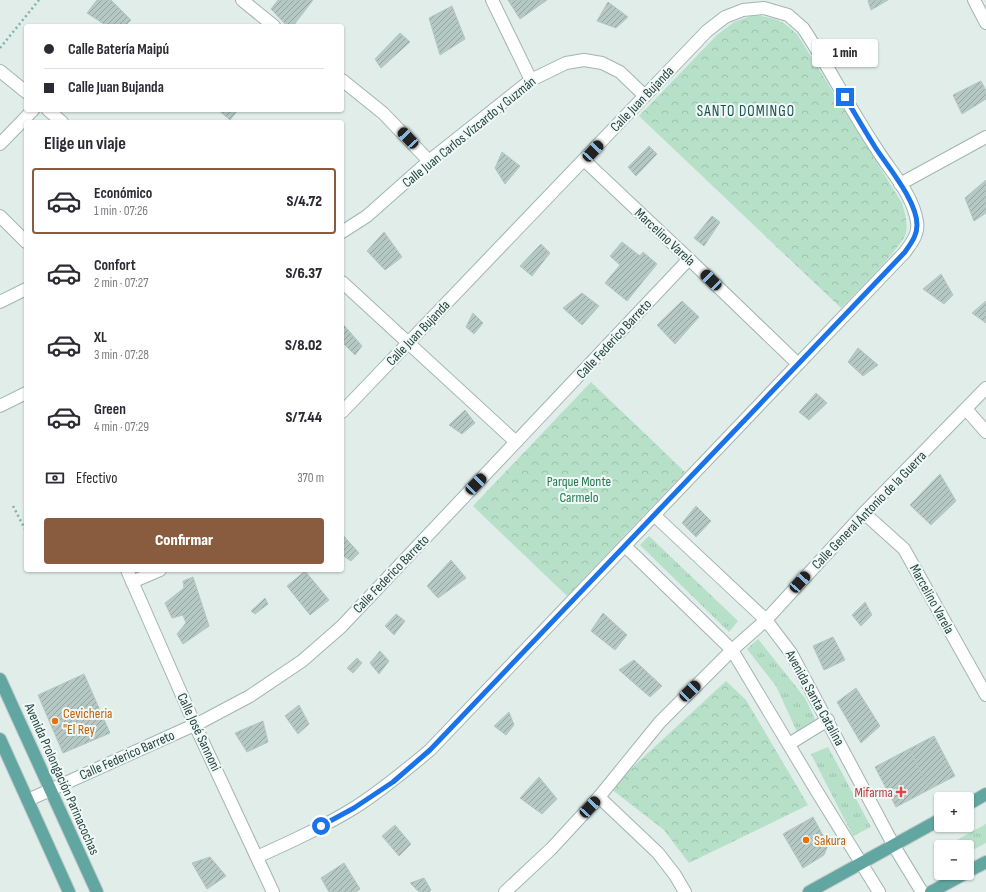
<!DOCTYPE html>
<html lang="es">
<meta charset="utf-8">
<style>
:root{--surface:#fff;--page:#f2f2f3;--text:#2b2b33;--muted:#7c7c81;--line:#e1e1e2;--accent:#8a5c3f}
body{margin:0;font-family:"Sofia Sans Condensed",sans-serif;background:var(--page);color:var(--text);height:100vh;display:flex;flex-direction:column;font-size:15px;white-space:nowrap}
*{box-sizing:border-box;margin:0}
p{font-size:13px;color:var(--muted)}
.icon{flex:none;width:22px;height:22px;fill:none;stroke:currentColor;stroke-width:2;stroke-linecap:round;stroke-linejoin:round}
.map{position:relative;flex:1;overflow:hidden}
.side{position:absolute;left:24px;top:120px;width:320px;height:452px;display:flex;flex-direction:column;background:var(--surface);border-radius:4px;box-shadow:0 1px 3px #0004}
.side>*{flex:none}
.top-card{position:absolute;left:24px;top:24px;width:320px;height:88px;border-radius:4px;box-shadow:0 1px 3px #0004;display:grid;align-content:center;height:88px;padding:0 20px;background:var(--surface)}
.tools{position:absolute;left:934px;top:792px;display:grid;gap:8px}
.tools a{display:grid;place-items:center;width:40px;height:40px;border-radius:4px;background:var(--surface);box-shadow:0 1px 3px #0004;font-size:20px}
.end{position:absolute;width:18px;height:18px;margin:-9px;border:5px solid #1a73e8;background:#fff;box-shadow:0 0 0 2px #fff}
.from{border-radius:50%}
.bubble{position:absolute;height:28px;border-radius:4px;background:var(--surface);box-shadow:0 1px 3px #0004;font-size:13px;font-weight:800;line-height:28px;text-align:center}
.car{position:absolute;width:12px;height:24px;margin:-12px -6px;border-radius:5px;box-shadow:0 0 3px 1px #0007;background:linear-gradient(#222 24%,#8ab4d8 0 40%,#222 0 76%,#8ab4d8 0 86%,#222 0)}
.top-card b{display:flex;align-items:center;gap:14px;height:38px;font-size:15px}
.top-card b+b{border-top:1px solid var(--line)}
.top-card i{width:10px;height:10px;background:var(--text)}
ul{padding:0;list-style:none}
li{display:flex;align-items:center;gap:12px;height:66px;margin:0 8px 6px;padding:0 12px;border:2px solid transparent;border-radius:4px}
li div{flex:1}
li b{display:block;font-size:15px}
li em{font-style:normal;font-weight:800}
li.active{border-color:var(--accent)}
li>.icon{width:36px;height:36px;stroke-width:1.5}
h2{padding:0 20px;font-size:18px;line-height:48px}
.pay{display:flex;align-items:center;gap:10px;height:44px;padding:0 20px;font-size:15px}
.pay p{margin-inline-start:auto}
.action{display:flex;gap:8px;margin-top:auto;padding:8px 20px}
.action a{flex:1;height:46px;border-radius:4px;background:var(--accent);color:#fff;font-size:16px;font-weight:800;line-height:46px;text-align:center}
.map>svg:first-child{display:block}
.grass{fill:url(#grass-tufts)}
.park{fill:url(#park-crowns)}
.building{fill:url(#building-hatch);stroke:#b2c7c2}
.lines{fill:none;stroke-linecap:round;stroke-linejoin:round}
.minor-casing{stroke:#a2b5b2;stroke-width:14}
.major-casing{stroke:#c0c9c8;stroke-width:14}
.path{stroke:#7eb3ac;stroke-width:2.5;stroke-dasharray:2 3;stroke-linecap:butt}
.minor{stroke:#fff;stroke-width:12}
.major{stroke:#61a6a0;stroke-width:12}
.route{stroke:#1a73e8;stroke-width:5}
.food-dot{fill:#e8710a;stroke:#f1f9f6;stroke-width:1.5}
.health-dot{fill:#e0444e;stroke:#f1f9f6;stroke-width:1.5}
.labels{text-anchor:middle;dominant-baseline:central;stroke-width:4;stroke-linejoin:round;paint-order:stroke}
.street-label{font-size:14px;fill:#1f3f3c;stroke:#f1f9f6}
.park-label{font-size:14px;fill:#267954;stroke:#f1f9f6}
.food-label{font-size:14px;fill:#c56008;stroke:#f1f9f6;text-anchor:start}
.health-label{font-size:14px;fill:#be3a42;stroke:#f1f9f6;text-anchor:end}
.neighbourhood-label{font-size:15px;letter-spacing:1px;fill:#19534f;stroke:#f1f9f6}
</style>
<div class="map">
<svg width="986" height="892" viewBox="0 0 986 892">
<defs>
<pattern id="grass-tufts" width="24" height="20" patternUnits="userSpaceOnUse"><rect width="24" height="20" fill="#b7e0c9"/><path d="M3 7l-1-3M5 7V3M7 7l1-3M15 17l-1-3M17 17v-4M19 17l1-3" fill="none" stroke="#9dc1ae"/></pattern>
<pattern id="park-crowns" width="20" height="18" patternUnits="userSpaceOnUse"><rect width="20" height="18" fill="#b7e0c9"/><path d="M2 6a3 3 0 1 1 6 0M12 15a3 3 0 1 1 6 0" fill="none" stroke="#9dc1ae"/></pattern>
<pattern id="building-hatch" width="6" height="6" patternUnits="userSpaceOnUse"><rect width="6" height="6" fill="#b5c8c3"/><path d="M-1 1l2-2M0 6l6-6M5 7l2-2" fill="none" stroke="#93a4a0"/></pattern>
</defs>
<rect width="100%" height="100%" fill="#e0ede9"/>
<g class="grass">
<path d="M649,536L738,621L729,632L640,545Z"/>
<path d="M758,639L805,698L817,723L798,734L776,686L747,649Z"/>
<path d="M828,747L871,827L853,836L811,754Z"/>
<path d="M986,824V843L967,853V847H944Z"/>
</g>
<g class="park">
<path d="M754,15C776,18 781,19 797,34L902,203C905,213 908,222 906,233C903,246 853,296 841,308L639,116L717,35L734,22Z"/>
<path d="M591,382L685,472L567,596L473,506Z"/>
<path d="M726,681L746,700L808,805L689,863L664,830L610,788Z"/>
</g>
<g class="building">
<path d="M97,0H111L131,20L125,26H107L87,13Z"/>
<path d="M278,0H313L293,26H287L271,9Z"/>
<path d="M508,0H547L520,19Z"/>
<path d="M869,0H888L871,10L868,1Z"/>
<path d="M608,2L628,17L616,28L597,21Z"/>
<path d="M452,6L465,39L440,55L429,18Z"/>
<path d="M400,33L410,42L381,68L375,59Z"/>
<path d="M981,81L986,91V99L962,114L953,95Z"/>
<path d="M218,110H238L230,120Z"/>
<path d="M649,146L657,154L636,176L628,167Z"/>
<path d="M502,152L520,166L505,184L495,168Z"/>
<path d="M986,180V213L974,221L965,198Z"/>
<path d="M712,216L720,222L704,246L694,238Z"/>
<path d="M384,232L402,257L385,270L367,251Z"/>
<path d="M622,242L640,256L643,252L657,264L627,301L605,283L620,265L610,256Z"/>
<path d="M541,244L550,253L532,276L520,266Z"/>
<path d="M941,274L953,295L944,304L923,289Z"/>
<path d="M582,293L599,306L582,325L563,308Z"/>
<path d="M682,301L699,317L675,344L657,325Z"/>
<path d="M986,301V323L972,313Z"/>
<path d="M473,313L483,323L474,334L466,327Z"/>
<path d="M342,323L362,346L355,355L342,342Z"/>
<path d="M858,348L878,365L863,376L848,362Z"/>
<path d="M816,393L827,403L809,420L799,412Z"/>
<path d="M465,410L475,423L462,434L449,425Z"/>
<path d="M940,474L956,501L931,525L910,505Z"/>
<path d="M696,506L711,521L696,537L682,523Z"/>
<path d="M342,534L359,553L351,561L342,555Z"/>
<path d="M451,560L466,578L438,598L427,586Z"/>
<path d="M305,571L329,600L310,615L287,586Z"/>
<path d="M193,577L209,626L183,644L177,634L186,623L183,615L172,618L165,603L184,588L183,581Z"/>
<path d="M265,598L268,604L255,614L251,611Z"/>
<path d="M865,602L872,615L861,626L852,615Z"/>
<path d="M603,613L627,635L615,650L591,631Z"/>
<path d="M396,614L405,621L394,635L385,626Z"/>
<path d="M833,637L845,660L824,670L813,646Z"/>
<path d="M380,651L389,661L379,674L370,663Z"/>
<path d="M357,658L362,663L353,673L347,668Z"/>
<path d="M634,660L662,686L650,697L619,670Z"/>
<path d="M84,674L110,733L63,753L38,695Z"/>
<path d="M856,688L880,726L861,743L837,702Z"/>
<path d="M299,705L309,724L298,734L285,716Z"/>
<path d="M509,712L514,725L506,735L494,726Z"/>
<path d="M263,721L268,742L247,752L235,733Z"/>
<path d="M934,736L955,776L930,789L909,749Z"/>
<path d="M909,749L930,789L896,807L875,767Z"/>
<path d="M539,777L557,799L542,814L520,798Z"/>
<path d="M813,817L828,845L824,855L803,868L783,834Z"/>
<path d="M395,825L411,844L399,856L382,836Z"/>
<path d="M210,857L226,876L207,889L192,863Z"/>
<path d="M344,863L360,889L356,892H329L321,878Z"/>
<path d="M424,878L431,890L429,892H419L410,883Z"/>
</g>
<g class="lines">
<defs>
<g id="minor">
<path d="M242,0L274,26"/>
<path d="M492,0L531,80"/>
<path d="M974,0L986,23"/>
<path d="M0,71L26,92"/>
<path d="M342,80L383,113L429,161"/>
<path d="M48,110L62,122"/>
<path d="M0,144L33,110"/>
<path d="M584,160L689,259L798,364"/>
<path d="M900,184L986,137"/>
<path d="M0,216L26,242"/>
<path d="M342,232L367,216L429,161L531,80L566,63L584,60L602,63L620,72L645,96"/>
<path d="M342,282L516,442"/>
<path d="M0,302L26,289"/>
<path d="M0,406L26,393"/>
<path d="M966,409L986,432"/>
<path d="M864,513L904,549L986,695"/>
<path d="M654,515L766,620L791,653L894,846L922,892"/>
<path d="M625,546L732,650L816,790L879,892"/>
<path d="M127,570L195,725L273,892"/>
<path d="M132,582L160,570"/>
<path d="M789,744L828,720"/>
<path d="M599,797L658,853L675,875L685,892"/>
<path d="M28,800L203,721L250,696L302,661L341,627L689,259"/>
<path d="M257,857C290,842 323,827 354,808C381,791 405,771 430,750L905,252C912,242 919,234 917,222C913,194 890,171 876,148C850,109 829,67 803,28L788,15L764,8L743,10L725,17L707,31L342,412"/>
<path d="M505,892L551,849L599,797L660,722L732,650L766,620L864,513L986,388"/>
</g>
<g id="major">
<path d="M0,679L97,892"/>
<path d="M0,739L69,892"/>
<path d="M967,805L986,794"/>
<path d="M967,872L986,862"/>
<path d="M809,892L941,819"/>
<path d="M931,892L966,873"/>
</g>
</defs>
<use href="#minor" class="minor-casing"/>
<use href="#major" class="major-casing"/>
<g class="path">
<path d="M0,48L39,0"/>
<path d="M13,506L26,531"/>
</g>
<use href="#minor" class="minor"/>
<use href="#major" class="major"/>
</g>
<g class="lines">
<path class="route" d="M321,826L354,808L393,782L430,750L905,252C911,243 917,236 917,225C917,201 888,167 875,147C865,131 855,114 845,97"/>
</g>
<g class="food-dot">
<circle cx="55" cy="721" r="4"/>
<circle cx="806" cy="840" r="4"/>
</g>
<path class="health-dot" d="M899 786h4v4h4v4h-4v4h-4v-4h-4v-4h4z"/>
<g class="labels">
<g class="street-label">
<text transform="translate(642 99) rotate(-46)">Calle Juan Bujanda</text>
<text transform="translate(469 132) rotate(-39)">Calle Juan Carlos Vizcardo y Guzmán</text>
<text transform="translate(665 237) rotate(43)">Marcelino Varela</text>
<text transform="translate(418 333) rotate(-46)">Calle Juan Bujanda</text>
<text transform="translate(614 339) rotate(-47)">Calle Federico Barreto</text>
<text transform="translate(869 510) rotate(-46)">Calle General Antonio de la Guerra</text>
<text transform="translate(391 574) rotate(-46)">Calle Federico Barreto</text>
<text transform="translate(932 599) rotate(61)">Marcelino Varela</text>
<text transform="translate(815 698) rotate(61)">Avenida Santa Catalina</text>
<text transform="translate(199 732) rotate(65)">Calle José Sannoni</text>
<text transform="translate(127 755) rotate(-24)">Calle Federico Barreto</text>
<text transform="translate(62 779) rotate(66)">Avenida Prolongación Parinacochas</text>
</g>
<g class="park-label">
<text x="579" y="481">Parque Monte<tspan x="579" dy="16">Carmelo</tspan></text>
</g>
<g class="food-label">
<text x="63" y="713">Cevicheria<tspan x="63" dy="16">"El Rey</tspan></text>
<text x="814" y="840">Sakura</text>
</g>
<g class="health-label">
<text x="893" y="792">Mifarma</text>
</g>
<g class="neighbourhood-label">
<text x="746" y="111">SANTO DOMINGO</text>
</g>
</g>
</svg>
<div class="tools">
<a>+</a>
<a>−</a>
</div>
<i class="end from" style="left:321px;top:826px"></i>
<i class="end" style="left:845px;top:97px"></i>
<div class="bubble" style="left:812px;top:39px;width:66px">1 min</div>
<i class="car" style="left:408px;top:138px;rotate:317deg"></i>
<i class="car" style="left:593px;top:151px;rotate:43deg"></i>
<i class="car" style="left:711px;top:280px;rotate:314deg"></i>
<i class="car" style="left:476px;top:484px;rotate:44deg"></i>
<i class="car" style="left:800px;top:582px;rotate:42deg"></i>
<i class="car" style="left:690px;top:691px;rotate:46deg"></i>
<i class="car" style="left:590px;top:807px;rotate:43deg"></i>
<div class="top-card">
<b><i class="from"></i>Calle Batería Maipú</b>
<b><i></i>Calle Juan Bujanda</b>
</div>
<section class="side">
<h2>Elige un viaje</h2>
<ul>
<li class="active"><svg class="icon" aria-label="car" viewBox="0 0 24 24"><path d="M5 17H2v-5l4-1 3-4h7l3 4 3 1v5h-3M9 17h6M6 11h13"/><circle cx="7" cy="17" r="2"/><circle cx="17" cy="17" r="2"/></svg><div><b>Económico</b><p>1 min · 07:26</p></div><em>S/4.72</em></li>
<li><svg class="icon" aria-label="car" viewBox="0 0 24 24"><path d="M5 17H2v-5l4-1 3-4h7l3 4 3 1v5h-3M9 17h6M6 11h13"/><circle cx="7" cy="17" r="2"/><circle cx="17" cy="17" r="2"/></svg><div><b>Confort</b><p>2 min · 07:27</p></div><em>S/6.37</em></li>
<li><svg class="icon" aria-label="car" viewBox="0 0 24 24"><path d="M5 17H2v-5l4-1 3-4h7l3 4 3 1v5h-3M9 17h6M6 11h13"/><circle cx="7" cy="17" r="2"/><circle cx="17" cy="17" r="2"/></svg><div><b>XL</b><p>3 min · 07:28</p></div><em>S/8.02</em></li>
<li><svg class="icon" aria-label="car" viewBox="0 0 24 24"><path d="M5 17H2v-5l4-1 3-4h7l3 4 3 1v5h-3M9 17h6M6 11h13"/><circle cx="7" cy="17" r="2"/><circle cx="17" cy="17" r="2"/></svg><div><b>Green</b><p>4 min · 07:29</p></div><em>S/7.44</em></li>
</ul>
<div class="pay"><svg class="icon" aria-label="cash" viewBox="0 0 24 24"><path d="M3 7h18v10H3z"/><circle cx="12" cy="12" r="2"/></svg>Efectivo<p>370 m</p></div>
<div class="action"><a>Confirmar</a></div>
</section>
</div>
